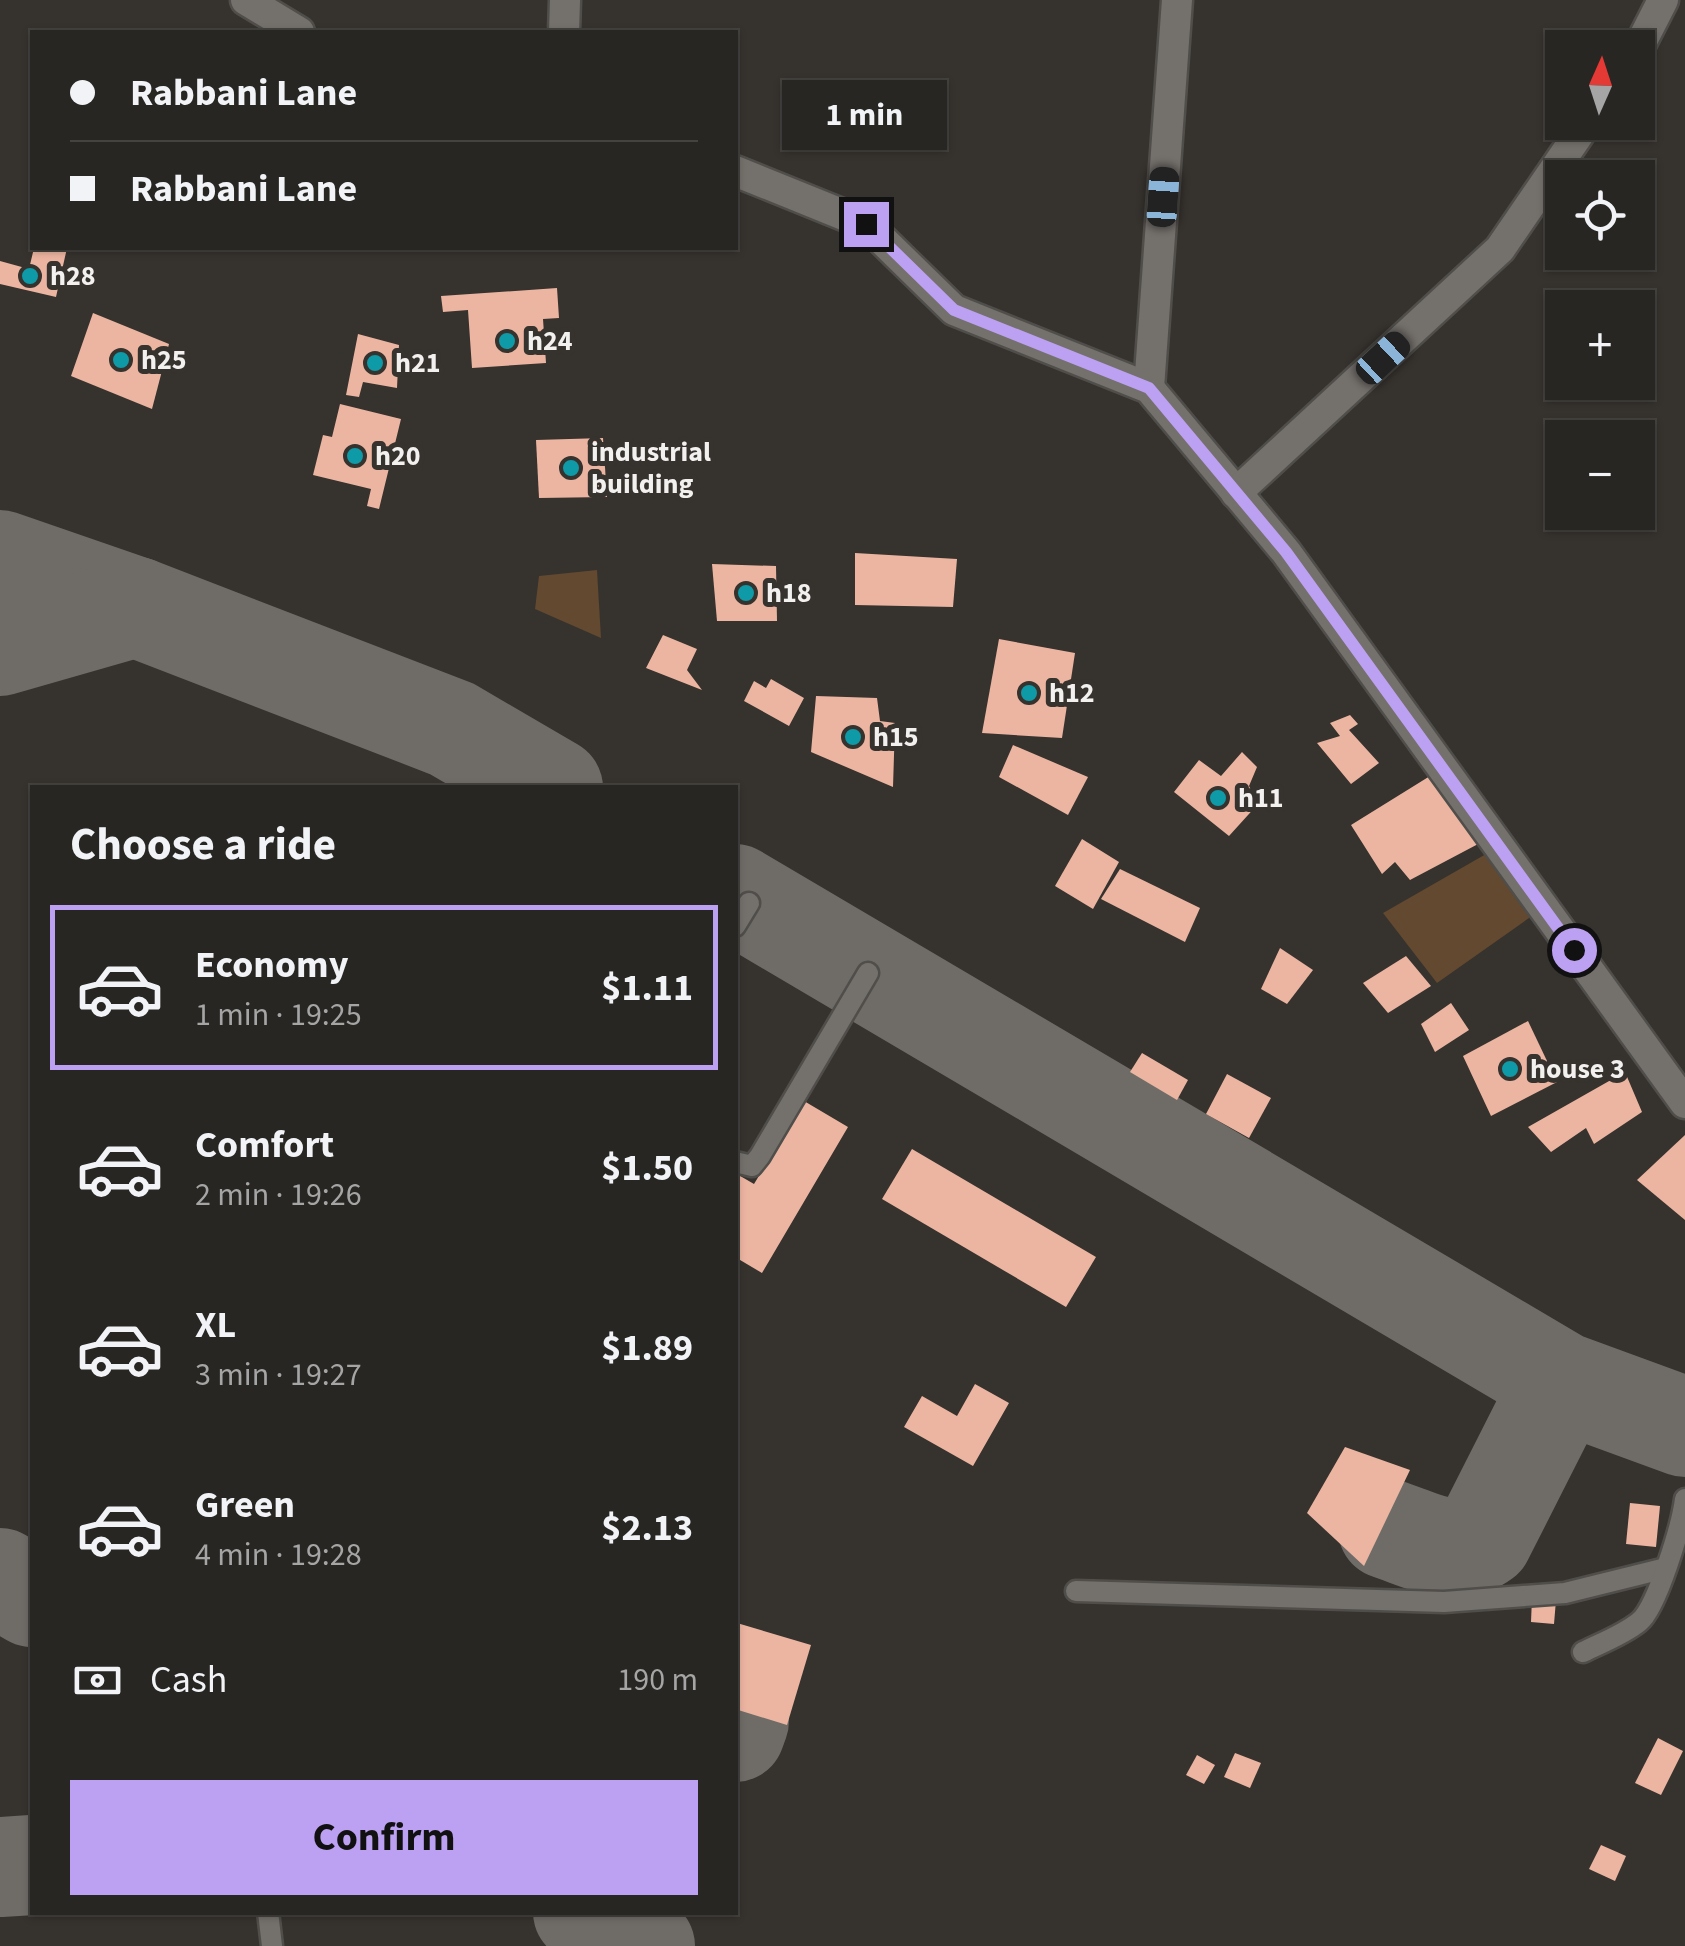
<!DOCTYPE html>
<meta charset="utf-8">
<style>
:root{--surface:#282622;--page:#302e2a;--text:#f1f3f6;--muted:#a5a5a5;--line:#444340;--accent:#bca0f2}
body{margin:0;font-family:"Source Sans 3",sans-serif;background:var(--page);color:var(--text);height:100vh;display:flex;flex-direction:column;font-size:38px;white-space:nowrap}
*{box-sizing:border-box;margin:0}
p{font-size:32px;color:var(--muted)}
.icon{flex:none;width:55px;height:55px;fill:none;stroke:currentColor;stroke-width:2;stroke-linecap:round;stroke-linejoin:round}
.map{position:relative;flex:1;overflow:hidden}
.drawer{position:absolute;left:30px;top:785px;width:708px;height:1130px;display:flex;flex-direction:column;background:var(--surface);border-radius:0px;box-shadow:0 2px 8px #0004,0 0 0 2px var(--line)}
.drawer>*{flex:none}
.top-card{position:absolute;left:30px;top:30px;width:708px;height:220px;border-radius:0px;box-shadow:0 2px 8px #0004,0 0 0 2px var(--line);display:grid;align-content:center;height:220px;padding:0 40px;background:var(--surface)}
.needle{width:65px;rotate:3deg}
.buttons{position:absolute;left:1545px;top:30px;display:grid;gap:20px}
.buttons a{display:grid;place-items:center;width:110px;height:110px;border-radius:0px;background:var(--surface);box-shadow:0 2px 8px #0004,0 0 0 2px var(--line);font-size:50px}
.end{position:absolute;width:45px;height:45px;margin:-22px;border:12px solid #bca0f2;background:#111;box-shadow:0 0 0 5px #111}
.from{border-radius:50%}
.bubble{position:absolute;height:70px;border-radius:0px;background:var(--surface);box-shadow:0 2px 8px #0004,0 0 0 2px var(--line);font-size:32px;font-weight:700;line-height:70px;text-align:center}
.car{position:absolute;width:30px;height:60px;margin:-30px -15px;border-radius:12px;box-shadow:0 0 8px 2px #0007;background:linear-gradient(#222 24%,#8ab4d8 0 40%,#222 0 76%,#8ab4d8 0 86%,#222 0)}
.top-card b{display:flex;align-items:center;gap:35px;height:95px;font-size:38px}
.top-card b+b{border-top:2px solid var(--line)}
.top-card i{width:25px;height:25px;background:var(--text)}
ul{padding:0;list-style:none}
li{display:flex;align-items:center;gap:30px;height:165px;margin:0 20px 15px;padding:0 20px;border:5px solid transparent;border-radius:0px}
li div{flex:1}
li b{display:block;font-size:38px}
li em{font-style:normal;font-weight:700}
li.selected{border-color:var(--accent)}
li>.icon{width:90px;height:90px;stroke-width:1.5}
h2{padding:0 40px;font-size:45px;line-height:120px}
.pay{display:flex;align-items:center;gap:25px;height:110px;padding:0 40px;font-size:38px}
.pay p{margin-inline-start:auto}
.cta{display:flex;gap:20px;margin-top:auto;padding:20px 40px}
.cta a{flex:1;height:115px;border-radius:0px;background:var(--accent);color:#111;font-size:40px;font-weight:700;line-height:115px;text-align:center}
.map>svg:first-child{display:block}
.green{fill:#62492f}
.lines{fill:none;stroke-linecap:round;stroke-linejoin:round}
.taxiway{stroke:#6f6c68;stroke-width:100}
.building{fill:#ecb5a1}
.lane-casing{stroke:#504e4a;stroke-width:25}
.street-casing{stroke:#504e4a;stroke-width:35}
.lane{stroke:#74706c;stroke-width:20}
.street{stroke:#74706c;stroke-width:30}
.route{stroke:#bca0f2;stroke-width:12}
.culture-dot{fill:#0f9aa8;stroke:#36322e;stroke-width:4}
.labels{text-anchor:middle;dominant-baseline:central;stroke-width:10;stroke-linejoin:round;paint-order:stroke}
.poi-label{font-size:28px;font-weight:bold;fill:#f3f1ef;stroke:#36322e;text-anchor:start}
</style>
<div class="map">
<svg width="1685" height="1946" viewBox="0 0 1685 1946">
<rect width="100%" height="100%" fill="#36322e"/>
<g class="green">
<path d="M597,570L601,638L535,609L539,576Z"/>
<path d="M1486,854L1539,911L1437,983L1383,913Z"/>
</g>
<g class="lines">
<g class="taxiway">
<path d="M0,560L136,607L452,729L553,788"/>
<path d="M0,646L136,607"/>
<path d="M735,894L1562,1382L1685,1427"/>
<path d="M1388,1529C1419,1539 1454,1560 1483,1538L1562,1382"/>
<path d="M0,1578L32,1597"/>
<path d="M735,1732L739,1721"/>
<path d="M0,1867L32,1865"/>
<path d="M583,1912L645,1946"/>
</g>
</g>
<g class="building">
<path d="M34,248H67L56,297L0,284V261L29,269Z"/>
<path d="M557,288L559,318L543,319L546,363L472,368L468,310L443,312L441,296Z"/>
<path d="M93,313L169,344L152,409L71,376Z"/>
<path d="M358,334L399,345L397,388L363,382L359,397L346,395Z"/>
<path d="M340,404L401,419L379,509L367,506L371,489L313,475L323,435L332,437Z"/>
<path d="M603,438L607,497L539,498L536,440Z"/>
<path d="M855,553L957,559L953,607L855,605Z"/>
<path d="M712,564L776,566L777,621H717Z"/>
<path d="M663,635L697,649L687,670L702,690L646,668Z"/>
<path d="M999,639L1075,653L1062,738L982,733Z"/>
<path d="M771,679L804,698L789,726L744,701L754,681L766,688Z"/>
<path d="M816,696L877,698L880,721L895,723L893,787L811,752Z"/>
<path d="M1350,715L1358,724L1349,730L1379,763L1351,784L1317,743L1340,736L1330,723Z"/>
<path d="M1013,745L1088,777L1068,815L999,777Z"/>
<path d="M1242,752L1257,767L1249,786L1258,804L1229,836L1174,792L1199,760L1221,776Z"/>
<path d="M1430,776L1480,843L1410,880L1395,862L1382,874L1351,825Z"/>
<path d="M1082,839L1119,862L1093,909L1055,886Z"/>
<path d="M1120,869L1200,908L1185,942L1101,899Z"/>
<path d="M1280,948L1313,970L1287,1004L1261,989Z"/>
<path d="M1406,956L1431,986L1388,1013L1363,983Z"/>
<path d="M1451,1003L1469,1030L1435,1052L1421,1024Z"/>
<path d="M1528,1021L1557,1082L1491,1116L1463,1056Z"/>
<path d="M1142,1053L1188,1080L1177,1100L1130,1072Z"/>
<path d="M1625,1072L1642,1112L1594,1144L1586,1128L1551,1152L1528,1127Z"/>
<path d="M1227,1074L1271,1098L1249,1138L1206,1114Z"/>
<path d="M804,1101L848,1127L762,1273L735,1257V1173L754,1184Z"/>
<path d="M1685,1135V1220L1637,1180Z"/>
<path d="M912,1149L1096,1257L1066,1307L882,1199Z"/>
<path d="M975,1384L1009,1403L973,1466L904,1427L922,1396L957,1416Z"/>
<path d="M1345,1447L1410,1470L1364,1566L1307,1513Z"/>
<path d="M1630,1503L1660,1506L1656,1547L1626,1544Z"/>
<path d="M1532,1598L1556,1600L1554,1624L1531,1622Z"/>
<path d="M737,1623L811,1645L787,1725L735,1709Z"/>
<path d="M1658,1738L1683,1751L1661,1795L1635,1783Z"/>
<path d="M1235,1753L1261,1763L1250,1788L1224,1777Z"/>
<path d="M1197,1755L1215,1765L1204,1784L1186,1775Z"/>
<path d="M1601,1845L1626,1856L1615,1881L1589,1869Z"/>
</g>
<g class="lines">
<defs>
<g id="lane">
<path d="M735,926L749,903"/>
<path d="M735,1162L752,1166L760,1156L868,973"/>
<path d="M1076,1591L1444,1602L1565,1593L1662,1569"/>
<path d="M1583,1652C1601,1643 1623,1635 1639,1622C1657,1608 1682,1524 1685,1499"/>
<path d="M268,1912L272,1946"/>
</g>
<g id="street">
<path d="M246,0L299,32"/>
<path d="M564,32L565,0"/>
<path d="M1638,49L1663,0"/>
<path d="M735,171L866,224L954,310L1149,388L1286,552L1685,1103"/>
<path d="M1149,388L1177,0"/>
<path d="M1236,493L1500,249L1587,122"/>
</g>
</defs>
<use href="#lane" class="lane-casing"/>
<use href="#street" class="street-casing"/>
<use href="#lane" class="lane"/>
<use href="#street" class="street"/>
</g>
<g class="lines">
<path class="route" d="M866,224L954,310L1149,388L1286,552L1574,950"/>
</g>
<g class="culture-dot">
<circle cx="30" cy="276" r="10"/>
<circle cx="507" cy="341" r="10"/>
<circle cx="121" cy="360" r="10"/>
<circle cx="375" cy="363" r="10"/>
<circle cx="355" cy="456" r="10"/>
<circle cx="571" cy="468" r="10"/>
<circle cx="746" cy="593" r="10"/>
<circle cx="1029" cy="693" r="10"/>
<circle cx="853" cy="737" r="10"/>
<circle cx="1218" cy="798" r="10"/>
<circle cx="1510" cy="1069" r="10"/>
</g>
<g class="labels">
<g class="poi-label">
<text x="50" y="276">h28</text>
<text x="527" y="341">h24</text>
<text x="141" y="360">h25</text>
<text x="395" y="363">h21</text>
<text x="591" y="452">industrial<tspan x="591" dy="32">building</tspan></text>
<text x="375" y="456">h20</text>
<text x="766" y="593">h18</text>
<text x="1049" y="693">h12</text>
<text x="873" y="737">h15</text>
<text x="1238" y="798">h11</text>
<text x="1530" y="1069">house 3</text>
</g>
</g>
</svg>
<div class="buttons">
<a><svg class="needle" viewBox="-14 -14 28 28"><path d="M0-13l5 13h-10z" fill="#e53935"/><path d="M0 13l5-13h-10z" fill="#a5a5a5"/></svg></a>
<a><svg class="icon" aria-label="locate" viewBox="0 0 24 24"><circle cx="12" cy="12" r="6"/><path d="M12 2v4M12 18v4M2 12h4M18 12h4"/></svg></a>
<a>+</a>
<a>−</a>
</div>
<i class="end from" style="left:1574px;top:950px"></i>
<i class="end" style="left:866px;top:224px"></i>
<div class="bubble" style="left:782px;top:80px;width:165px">1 min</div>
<i class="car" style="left:1163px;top:197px;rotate:4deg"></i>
<i class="car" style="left:1383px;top:358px;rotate:47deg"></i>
<div class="top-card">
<b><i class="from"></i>Rabbani Lane</b>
<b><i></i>Rabbani Lane</b>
</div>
<section class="drawer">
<h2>Choose a ride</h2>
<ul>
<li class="selected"><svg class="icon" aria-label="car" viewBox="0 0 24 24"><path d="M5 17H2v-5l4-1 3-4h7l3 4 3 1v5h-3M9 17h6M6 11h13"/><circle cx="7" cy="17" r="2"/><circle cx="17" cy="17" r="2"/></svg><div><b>Economy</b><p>1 min · 19:25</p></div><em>$1.11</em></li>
<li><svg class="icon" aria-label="car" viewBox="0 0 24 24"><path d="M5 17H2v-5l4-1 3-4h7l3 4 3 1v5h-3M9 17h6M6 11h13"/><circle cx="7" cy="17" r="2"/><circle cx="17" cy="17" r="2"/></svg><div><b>Comfort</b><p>2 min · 19:26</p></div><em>$1.50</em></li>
<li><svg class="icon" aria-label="car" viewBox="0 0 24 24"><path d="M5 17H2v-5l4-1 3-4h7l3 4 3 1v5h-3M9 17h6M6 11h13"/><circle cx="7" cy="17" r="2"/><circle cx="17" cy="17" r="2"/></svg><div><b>XL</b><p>3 min · 19:27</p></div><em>$1.89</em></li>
<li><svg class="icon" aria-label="car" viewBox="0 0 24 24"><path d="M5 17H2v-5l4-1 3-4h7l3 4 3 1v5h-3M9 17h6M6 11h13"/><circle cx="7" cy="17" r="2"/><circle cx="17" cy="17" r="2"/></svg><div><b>Green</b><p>4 min · 19:28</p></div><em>$2.13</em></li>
</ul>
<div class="pay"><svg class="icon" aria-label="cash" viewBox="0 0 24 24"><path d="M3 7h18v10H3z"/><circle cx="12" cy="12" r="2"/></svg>Cash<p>190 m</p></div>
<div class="cta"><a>Confirm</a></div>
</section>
</div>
